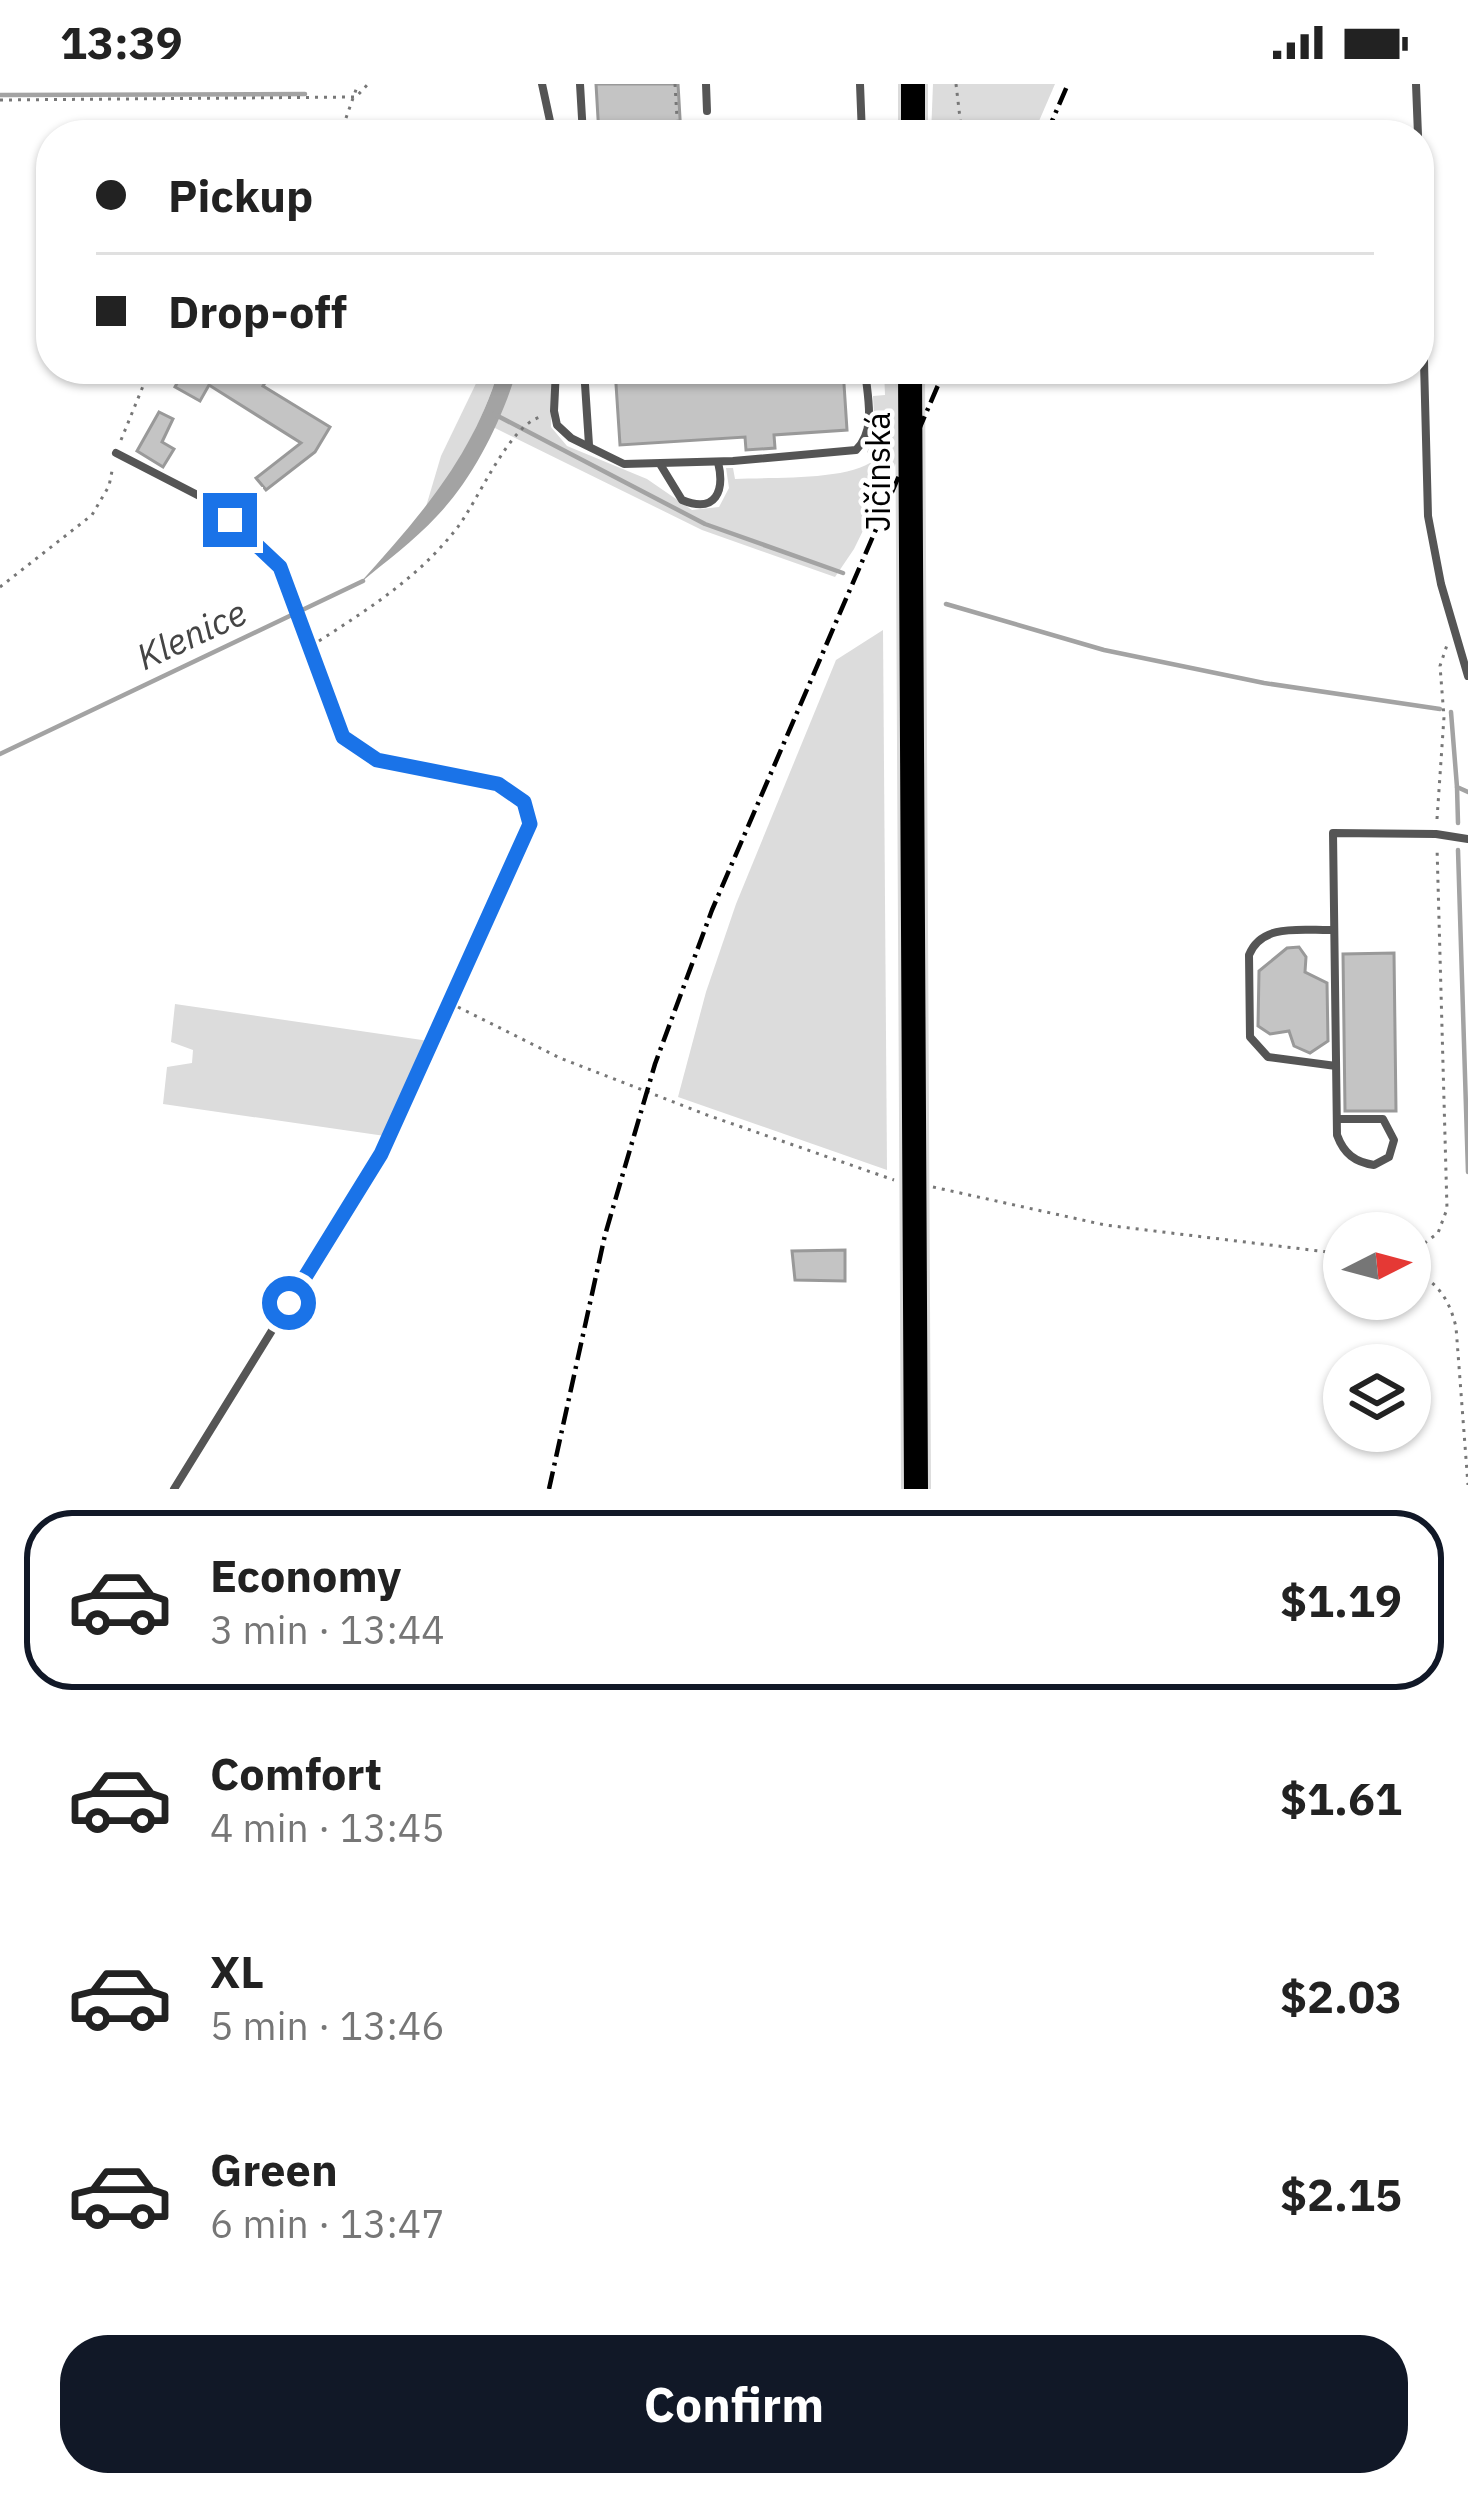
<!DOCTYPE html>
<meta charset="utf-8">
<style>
:root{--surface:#fff;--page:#f2f2f2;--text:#222;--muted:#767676;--line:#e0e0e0;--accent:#111827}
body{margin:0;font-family:"IBM Plex Sans",sans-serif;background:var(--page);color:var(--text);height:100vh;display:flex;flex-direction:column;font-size:45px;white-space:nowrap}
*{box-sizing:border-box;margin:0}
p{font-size:39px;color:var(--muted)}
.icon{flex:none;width:66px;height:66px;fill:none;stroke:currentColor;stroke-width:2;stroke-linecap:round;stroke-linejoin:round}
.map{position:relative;height:1405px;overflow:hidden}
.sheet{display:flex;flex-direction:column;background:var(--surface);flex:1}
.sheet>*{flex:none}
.hud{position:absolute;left:36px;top:36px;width:1398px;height:264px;border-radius:48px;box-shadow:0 3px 9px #0004;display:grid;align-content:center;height:264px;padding:0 60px;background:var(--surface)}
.needle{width:78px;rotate:84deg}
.controls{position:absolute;left:1323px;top:1128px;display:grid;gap:24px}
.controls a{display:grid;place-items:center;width:108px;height:108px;border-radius:50%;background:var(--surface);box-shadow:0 3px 9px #0004;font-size:60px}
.end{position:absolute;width:54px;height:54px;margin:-27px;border:15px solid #1a73e8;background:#fff;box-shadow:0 0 0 6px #fff}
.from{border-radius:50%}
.hud b{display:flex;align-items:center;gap:42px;height:114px;font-size:45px}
.hud b+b{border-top:3px solid var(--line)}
.hud i{width:30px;height:30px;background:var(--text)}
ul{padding:21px 0 0;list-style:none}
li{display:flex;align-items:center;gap:36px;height:180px;margin:0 24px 18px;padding:0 36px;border:6px solid transparent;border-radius:48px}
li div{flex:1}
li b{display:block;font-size:45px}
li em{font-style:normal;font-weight:800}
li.active{border-color:var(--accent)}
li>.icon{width:108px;height:108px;stroke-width:1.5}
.primary-button{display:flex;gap:24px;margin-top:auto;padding:24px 60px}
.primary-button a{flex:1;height:138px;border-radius:48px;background:var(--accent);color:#fff;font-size:48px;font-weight:800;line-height:138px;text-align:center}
.status{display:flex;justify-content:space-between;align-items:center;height:84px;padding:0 60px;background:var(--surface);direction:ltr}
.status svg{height:33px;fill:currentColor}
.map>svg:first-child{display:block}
.green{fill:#dcdcdc}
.water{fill:#a3a3a3}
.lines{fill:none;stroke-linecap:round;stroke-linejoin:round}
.stream{stroke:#a3a3a3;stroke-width:4.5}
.building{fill:#c4c4c4;stroke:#999;stroke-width:3}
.primary-casing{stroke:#dbdbdb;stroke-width:30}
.path{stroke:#777;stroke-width:3;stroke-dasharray:3 6;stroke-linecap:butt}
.lane{stroke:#555;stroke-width:8}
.primary{stroke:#000;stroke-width:24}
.rail{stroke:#000;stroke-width:4.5;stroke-dasharray:18 6 3 6;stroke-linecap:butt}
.route{stroke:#1a73e8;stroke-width:15}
.labels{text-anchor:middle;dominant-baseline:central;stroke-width:9;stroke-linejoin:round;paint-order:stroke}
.street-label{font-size:33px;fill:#000;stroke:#fff}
.water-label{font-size:36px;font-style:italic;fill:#444;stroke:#fff}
</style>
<div class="status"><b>13:39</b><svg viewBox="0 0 49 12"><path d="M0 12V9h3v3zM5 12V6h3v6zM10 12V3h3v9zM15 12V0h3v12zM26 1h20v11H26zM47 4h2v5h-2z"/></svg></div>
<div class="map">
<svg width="1468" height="1405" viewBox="0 0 1468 1405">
<rect width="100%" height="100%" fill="#fff"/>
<g class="green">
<path d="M933,0H1055L1033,51H931Z"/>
<path d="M483,285H499C483,337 458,382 425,426L441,372Z"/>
<path d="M517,285H552L551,343L567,362L647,395L692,426L719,423L729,404L726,384H733L735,395C770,393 849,397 874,376L867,368L875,352L873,312L885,311L884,285H898V375L854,465L835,493L702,446L493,343Z"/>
<path d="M883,546L887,1086L678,1013L706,908L736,820L836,576Z"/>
<path d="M175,920L429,957L385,1052L163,1020L167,983L192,979L193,966L171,958Z"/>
</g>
<path class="water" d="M499,285H517C503,335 473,395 437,432C414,457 385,478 359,500C420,432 472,374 499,285Z"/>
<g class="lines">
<g class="stream">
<path d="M0,11L305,10"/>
<path d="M494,330L705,440L843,489"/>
<path d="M946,520L1104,566L1264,599L1440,625"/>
<path d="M1451,628L1457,703L1468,708"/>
<path d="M0,670L363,497"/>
<path d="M1457,703L1458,739"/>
<path d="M1458,766L1468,1088"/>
</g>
</g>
<g class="building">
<path d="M596,0H678L681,51H599Z"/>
<path d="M185,285H274L263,302L330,343L315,368L266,406L256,394L301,359L209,301L200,317L175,303Z"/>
<path d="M615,285H843L847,346L774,351L775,364L746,366L745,353L620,361Z"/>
<path d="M159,328L173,335L162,358L174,365L163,383L137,367Z"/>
<path d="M1299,863L1306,873L1305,888L1327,899L1328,957L1310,969L1294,962L1289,947L1270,950L1258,942L1259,887L1287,864Z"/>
<path d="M1394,869L1396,1027H1345L1343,870Z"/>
<path d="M845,1166V1197L795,1196L792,1167Z"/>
</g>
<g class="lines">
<defs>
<g id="primary">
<path d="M913,51V0"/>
<path d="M910,285L916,1405"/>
</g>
</defs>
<use href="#primary" class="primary-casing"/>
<g class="path">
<path d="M675,0L678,51"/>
<path d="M956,0L962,51"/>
<path d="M0,16L356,13L368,0"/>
<path d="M340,51L358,0"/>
<path d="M121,356L150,285"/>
<path d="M0,503L92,431L109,402L113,382"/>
<path d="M319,557C370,524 419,493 457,444C478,417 508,343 540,333"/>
<path d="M1437,735L1444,633L1440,582L1447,561"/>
<path d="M458,923L560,974L707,1031L894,1096"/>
<path d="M933,1103L1105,1141L1344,1170"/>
<path d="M1410,1170L1438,1149L1447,1125L1437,763"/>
<path d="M1410,1184C1437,1198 1449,1214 1456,1243L1468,1401"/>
</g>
<g class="lane">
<path d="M542,0L553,51"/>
<path d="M580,0L583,51"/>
<path d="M706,0L707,27"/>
<path d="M860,0L862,51"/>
<path d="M1416,0L1418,51"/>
<path d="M1419,85L1428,432L1441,500L1468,592"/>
<path d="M556,285L554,327L557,341L571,354L624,380L733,377L856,366C877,346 867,312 865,285"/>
<path d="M584,285L589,361"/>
<path d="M116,369L213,419L281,483L343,653L377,676L498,700L524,718L530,740L381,1070L174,1405"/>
<path d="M660,380L682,416C716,430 725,407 718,378"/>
<path d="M1334,846C1304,847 1262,838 1249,871L1250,953L1268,973L1336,982"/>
<path d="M1337,1035H1383L1394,1056L1389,1073L1374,1081C1355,1078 1344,1070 1337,1051L1333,749L1436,750L1468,755"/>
</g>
<use href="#primary" class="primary"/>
<g class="rail">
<path d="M1046,51L1068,0"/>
<path d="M549,1405L605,1151L655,980L712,826L945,285"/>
</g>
</g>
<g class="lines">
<path class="route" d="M230,436L280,483L343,653L377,676L498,700L524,718L530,740L381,1070L289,1219"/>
</g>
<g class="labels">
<g class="street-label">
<text transform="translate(877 388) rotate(-90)">Jičínská</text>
</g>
<g class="water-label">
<text transform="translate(191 550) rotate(-25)">Klenice</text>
</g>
</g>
</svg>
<div class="controls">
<a><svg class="needle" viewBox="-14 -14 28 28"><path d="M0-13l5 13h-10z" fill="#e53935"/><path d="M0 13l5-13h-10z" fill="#767676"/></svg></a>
<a><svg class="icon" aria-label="layers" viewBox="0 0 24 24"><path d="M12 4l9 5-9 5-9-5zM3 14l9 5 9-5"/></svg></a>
</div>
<i class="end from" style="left:289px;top:1219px"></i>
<i class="end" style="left:230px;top:436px"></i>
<div class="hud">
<b><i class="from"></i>Pickup</b>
<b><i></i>Drop-off</b>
</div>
</div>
<section class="sheet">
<ul>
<li class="active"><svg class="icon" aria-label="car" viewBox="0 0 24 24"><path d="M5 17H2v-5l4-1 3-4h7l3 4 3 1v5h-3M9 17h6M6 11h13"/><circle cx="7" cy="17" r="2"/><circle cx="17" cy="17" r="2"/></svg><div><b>Economy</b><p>3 min · 13:44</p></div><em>$1.19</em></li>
<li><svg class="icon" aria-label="car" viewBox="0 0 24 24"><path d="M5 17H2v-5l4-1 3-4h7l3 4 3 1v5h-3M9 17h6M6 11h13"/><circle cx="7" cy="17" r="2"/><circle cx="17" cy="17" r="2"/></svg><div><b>Comfort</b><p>4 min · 13:45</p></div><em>$1.61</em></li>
<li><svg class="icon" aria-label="car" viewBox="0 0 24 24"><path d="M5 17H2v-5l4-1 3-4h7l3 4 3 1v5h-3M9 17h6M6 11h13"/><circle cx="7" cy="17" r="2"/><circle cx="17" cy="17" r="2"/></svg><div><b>XL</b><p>5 min · 13:46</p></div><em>$2.03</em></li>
<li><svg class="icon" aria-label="car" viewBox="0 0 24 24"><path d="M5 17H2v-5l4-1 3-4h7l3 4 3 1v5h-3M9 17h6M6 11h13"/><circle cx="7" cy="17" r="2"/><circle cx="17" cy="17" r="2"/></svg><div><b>Green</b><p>6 min · 13:47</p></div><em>$2.15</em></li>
</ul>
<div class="primary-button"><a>Confirm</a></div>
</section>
